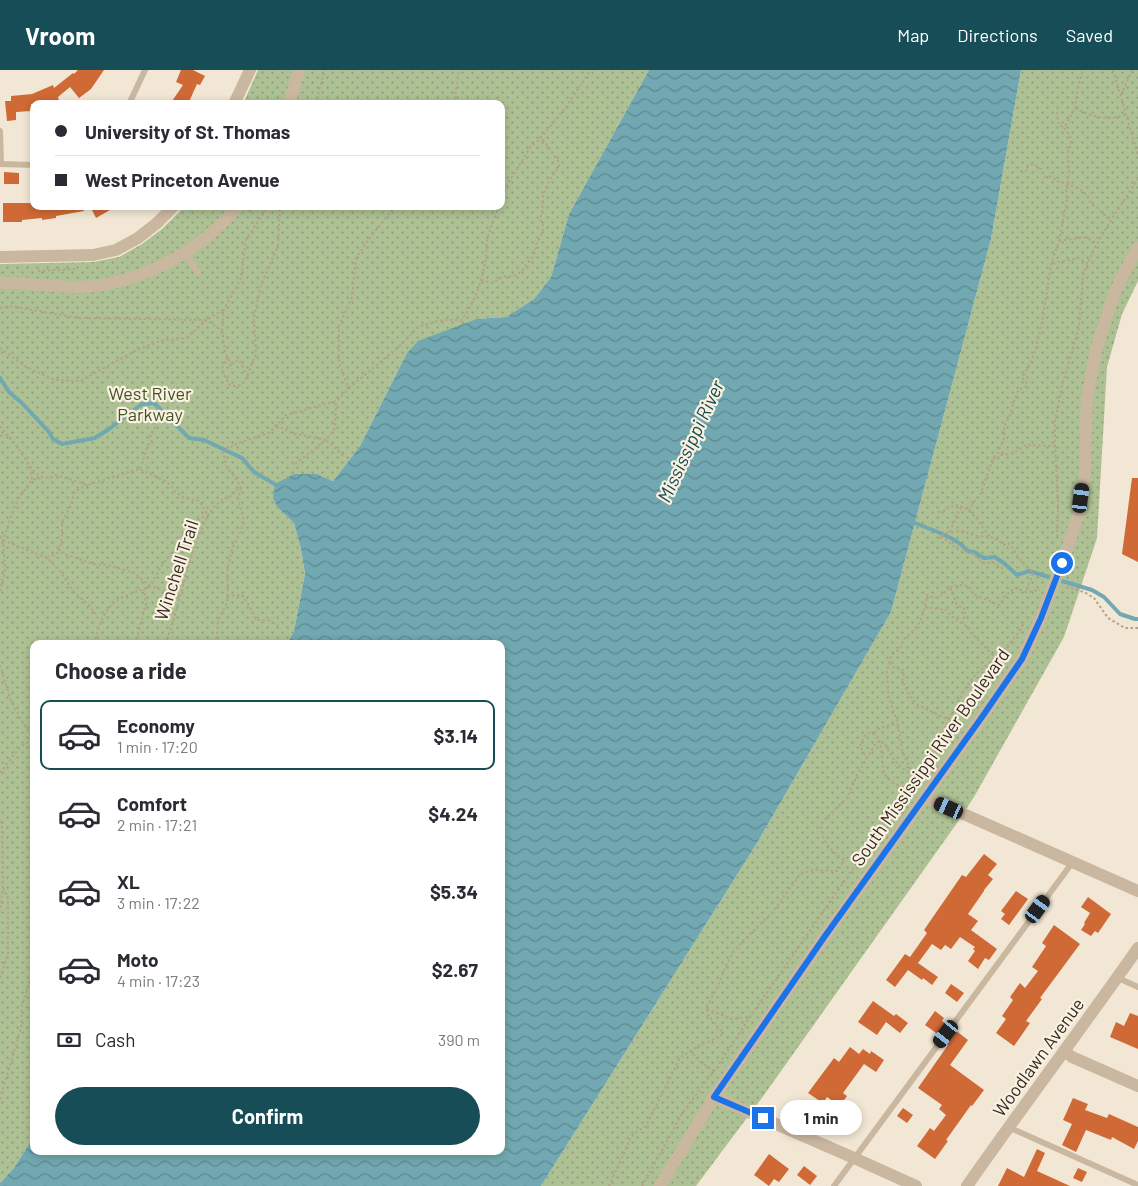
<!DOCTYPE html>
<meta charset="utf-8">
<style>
:root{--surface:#fff;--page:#f2f2f3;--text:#2b2b33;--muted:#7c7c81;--line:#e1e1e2;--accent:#174d57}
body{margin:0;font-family:Barlow,sans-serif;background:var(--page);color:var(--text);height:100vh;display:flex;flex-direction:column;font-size:19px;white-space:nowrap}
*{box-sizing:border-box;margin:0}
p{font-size:16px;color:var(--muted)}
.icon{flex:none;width:28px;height:28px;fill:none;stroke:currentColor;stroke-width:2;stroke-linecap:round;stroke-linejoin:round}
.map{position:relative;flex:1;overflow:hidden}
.sheet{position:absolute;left:30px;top:570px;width:475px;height:515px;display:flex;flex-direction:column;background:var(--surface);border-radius:10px;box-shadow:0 2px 8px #0003}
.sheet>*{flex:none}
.top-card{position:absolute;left:30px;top:30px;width:475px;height:110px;border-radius:10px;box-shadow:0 2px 8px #0003;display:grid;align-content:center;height:110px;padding:0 25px;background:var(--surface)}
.end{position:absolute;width:22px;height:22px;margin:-11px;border:6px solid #1a73e8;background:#fff;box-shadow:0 0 0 2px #fff}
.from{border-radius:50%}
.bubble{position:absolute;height:35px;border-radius:18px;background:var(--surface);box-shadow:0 2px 8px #0003;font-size:16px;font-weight:700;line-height:35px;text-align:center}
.car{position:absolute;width:15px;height:30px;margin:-15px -8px;border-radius:6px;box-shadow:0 0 4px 1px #0007;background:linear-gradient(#222 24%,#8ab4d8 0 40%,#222 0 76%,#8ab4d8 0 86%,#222 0)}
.top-card b{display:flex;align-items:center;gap:18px;height:48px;font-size:19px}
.top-card b+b{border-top:1px solid var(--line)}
.top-card i{width:12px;height:12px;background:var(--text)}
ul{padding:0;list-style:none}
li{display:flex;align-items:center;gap:15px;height:70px;margin:0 10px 8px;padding:0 15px;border:2px solid transparent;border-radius:10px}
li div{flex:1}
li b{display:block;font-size:19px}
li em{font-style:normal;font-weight:700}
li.on{border-color:var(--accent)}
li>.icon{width:45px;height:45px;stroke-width:1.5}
h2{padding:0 25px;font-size:22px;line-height:60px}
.pay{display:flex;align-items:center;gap:12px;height:55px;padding:0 25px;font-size:19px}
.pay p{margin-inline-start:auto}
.cta{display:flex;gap:10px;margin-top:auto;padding:10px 25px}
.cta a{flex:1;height:58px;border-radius:30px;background:var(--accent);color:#fff;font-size:20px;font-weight:700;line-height:58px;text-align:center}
header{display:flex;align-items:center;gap:30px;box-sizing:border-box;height:70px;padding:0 25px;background:var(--accent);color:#fff}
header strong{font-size:24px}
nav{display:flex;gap:28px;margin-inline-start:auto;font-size:18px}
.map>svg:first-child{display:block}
.park{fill:url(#park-dots)}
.water{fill:url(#water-waves)}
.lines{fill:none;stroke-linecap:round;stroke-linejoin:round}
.stream{stroke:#72a8b1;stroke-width:4}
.building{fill:#cf6936}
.path{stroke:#b6a18a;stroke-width:2;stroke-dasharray:2.5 2.5;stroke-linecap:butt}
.service{stroke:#cab7a0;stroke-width:6}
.minor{stroke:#cab7a0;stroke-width:12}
.tertiary{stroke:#cab7a0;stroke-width:12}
.tertiary-bridge{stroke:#cab7a0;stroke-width:12}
.route{stroke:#1a73e8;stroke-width:6}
.labels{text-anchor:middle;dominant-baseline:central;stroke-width:4.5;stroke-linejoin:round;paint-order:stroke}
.park-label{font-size:18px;fill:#3f5326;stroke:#faf1e0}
.street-label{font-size:18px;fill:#342a24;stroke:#faf1e0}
.water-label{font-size:19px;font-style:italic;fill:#174d57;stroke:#faf1e0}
</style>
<header>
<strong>Vroom</strong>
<nav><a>Map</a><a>Directions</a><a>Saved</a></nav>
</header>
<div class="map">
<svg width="1138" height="1116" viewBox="0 0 1138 1116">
<defs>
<pattern id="park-dots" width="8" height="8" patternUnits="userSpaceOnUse" patternTransform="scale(1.25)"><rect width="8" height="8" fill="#aec194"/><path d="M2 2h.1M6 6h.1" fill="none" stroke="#8e9d79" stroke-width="1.8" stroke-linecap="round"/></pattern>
<pattern id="water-waves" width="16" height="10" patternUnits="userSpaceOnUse" patternTransform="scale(1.25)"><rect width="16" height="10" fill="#72a8b1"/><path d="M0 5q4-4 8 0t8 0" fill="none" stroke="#5e8990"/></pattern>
</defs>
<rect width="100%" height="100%" fill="#f2e7d4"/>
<g class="park">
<path d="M258,0H649L569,144L551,207L534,229L506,247L476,249L418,272L407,283L360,376L333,411L317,404L278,438L294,453L301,479L305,504L294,561L287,574H34V1066L14,1098L0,1113V194L93,192L119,187L142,174L162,159L180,141L183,136H501V34H243Z"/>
<path d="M1021,0H1138V211L1122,244L1107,297L1097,468L1064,567L974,727L957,753L764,1025L696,1116H541L757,773L891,542L991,169Z"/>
</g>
<path class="water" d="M649,0H1021L991,169L891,542L757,773L541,1116H0V1113L14,1098L34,1066V1081H501V574H287L294,561L305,504L301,479L294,453L278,438L273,428L275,414L294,404H317L333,411L360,376L407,283L418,271L476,249L506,247L534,229L551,207L569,144Z"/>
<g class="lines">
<g class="stream">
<path d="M0,308L9,322L22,333L49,362L53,369L62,374L95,368L109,359L142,334L154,333L189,368L204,370L242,388L254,402L278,416"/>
<path d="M915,453C929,459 959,468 967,481L974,482L984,488L995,487L1005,494L1017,505L1029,501L1092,520L1104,527L1120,544L1135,549H1138"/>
</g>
</g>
<g class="building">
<path d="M78,0H104L91,19L79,28L70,17L58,27L60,34H31V41L16,42V50L7,51L5,31H11V26L32,24L53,15L54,18L73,3L74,4Z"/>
<path d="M181,0H193L205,6L200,15L197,14L188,34H170L183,15L176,12Z"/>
<path d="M4,102L19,103V114H4Z"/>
<path d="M3,133H34V136H83L84,141L56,146V148L42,150V148L22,150V152H3Z"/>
<path d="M90,136H117L96,148Z"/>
<path d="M1132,408H1138V492L1122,484Z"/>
<path d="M984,784L997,794L988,805L993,809L984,820V821L968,844L978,851L971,860L997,879L989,890L985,888L978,899L968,891L975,881L973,879L975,877L960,867L951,879L945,875L941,880L932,874L918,893L938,907L932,915L923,908L922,910L908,900L895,917L886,910L905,884L910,887L927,863L924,860L962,805L966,807Z"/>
<path d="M1016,821L1028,829L1009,855L1001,849L1005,844L1001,841Z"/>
<path d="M1088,827L1111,844L1098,863L1095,861L1091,866L1081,860L1085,854L1084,853L1090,843L1081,837Z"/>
<path d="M1054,855L1080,874L1040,928L1042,929L1026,951L1030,953L1014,976L996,963L1006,949L1002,946L1013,930L1010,927L1020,913L1025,918L1038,901L1032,897L1046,876L1042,873Z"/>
<path d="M951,914L964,923L957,932L945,923Z"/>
<path d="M873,931L894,946L896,944L908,953L900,963L886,952L877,965L858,952Z"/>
<path d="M935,941L944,948L942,951L947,955L939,965L925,955Z"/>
<path d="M1130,943L1138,946V979L1110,967L1116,952L1124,956Z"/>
<path d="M955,960L968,970L950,995L984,1020L972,1036L971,1035L946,1070L948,1071L935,1089L917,1076L930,1058L934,1061L946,1045L939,1039L942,1035L918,1018L948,975L946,974L948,972L947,971Z"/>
<path d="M850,977L859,984L863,979L870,984L871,981L884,990L876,1002L864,994L843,1023L847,1026L840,1036L827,1027L823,1033L808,1023L834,988L839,992Z"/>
<path d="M1073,1028L1088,1034L1085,1040L1107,1048L1109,1044L1138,1057V1071L1134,1079L1112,1067L1111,1070L1086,1060L1076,1082L1062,1075L1072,1054L1063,1050Z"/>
<path d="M903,1038L913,1045L907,1053L897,1046Z"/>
<path d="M1037,1079L1045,1083L1037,1101L1070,1116H998L1007,1098L1024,1107Z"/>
<path d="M769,1084L789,1099L779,1112L774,1109L769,1116L754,1105Z"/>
<path d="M804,1096L817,1106L810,1115L797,1105Z"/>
<path d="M1078,1098L1087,1102L1082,1112L1073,1108Z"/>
</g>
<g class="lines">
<g class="path">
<path d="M1113,0L1138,85"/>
<path d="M1121,25L1132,0"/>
<path d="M315,34L325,0"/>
<path d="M454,34L459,0"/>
<path d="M1058,37L1057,46L1059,55L1064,58"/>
<path d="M1075,38C1093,47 1106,51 1126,45"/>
<path d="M1020,101H1026L1028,95L1032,94L1041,99L1045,107L1049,106L1054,108L1055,111L1068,114L1079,119L1087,125L1091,134L1098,138L1103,144L1111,149"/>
<path d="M501,131L508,113L516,101L531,76L537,72L564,40L591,0"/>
<path d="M249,142L254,136"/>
<path d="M1059,171L1084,167L1097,173"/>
<path d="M1053,194L1061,191H1066L1078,188L1088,193"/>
<path d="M38,201L75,199"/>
<path d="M481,210L491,213L495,212L502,207L513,206L521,202L534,185L537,172L540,168L543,159V155L541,152L540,148L542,144L543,125L550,109L559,96L558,91L541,67"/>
<path d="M0,238L10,236L79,248L207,250L224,239"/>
<path d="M222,261L224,239L232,225L241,208L246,170L268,136"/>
<path d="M0,278L26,297L55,310L80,311L137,280L160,271L186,268L207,250L222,261L225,281L232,299"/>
<path d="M228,287L222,298L228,314L235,316L241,315L245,311L256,284L254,247L261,215L278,176L280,136"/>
<path d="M231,294L239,290L248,306"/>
<path d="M349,318L403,273L418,257L434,252L444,250H461C473,237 482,211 485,193C487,185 486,177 487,170C490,158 495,147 499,136"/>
<path d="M276,355L292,363L326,370L335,358L336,332"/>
<path d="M0,356C6,364 13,370 18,378C27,390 38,417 56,405L88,415L135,400L140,399L167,412L176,422L184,428L199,431L208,445"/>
<path d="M0,366L7,365"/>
<path d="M993,388L998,389L1001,385L1012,384L1026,375L1055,376"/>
<path d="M295,394L326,370L345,387"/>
<path d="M30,397L32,410"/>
<path d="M140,399L148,375L152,372L150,365L156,356L154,349L161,345L177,344"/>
<path d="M88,415L75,421L70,437L62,452V466L59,482L93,494L107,495L134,503L150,516L160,498L172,482L191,452L208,445"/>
<path d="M969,441L976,429L980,426L993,388L998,383L1004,368V357L1010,345L1014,331L1019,319L1024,318L1027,315L1025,310L1022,308L1031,292L1036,278L1043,247L1051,195L1059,171L1067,129L1066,118L1068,114L1069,103L1068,82L1071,73L1070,66L1064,58L1075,38L1077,21L1083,0"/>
<path d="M938,442L944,441L950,436L954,437L958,435L967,439L976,448L990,467"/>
<path d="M950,462L958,442L962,437"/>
<path d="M0,466L3,470L47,488L60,501L74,522L90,536L100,551"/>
<path d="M941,466C947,470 951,475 957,479C961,482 967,481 972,484C982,489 979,495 993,492L1003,499"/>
<path d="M1057,467L1058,434L1055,376V352L1062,316L1079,257L1083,204L1094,179L1109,153L1138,109"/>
<path d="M939,469L945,463L962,461L977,466L990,467L998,470L1004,475L1008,473C1015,479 1017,488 1024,494C1027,498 1030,498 1033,503L1026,522"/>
<path d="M47,488L59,482"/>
<path d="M950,517L961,515L969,516L973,524L999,535L1006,525L1015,518L1026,522L1040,520"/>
<path d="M1066,517L1084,522L1094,528L1108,548L1125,558H1138"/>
<path d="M0,521L5,500L3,470L14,438L20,426L32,410L41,408"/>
<path d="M227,526L242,525L248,534L255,548L258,550H267L271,551L278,556L280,559"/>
<path d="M925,537L946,540L951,546L969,558L971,563L995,587"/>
<path d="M94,574C99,555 104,536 123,527C132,523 141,520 150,516L181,526"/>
<path d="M135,574L146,534L144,519"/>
<path d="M165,574C180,541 194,447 222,430C225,428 229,427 233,425L235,420L241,418L240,415L227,397L223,382L238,373L269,363L286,345L336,331L349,319L339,293V256L352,227L356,188L366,173L395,136"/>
<path d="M216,574L218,551L227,533L228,516L227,502L232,479L241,461L244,452L238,428L241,418"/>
<path d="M889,593L895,598L902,599L904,604L902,611L910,626L918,635L949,650"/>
<path d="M0,595L11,631L23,653L34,669"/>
<path d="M874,663C880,656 889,655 898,654"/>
<path d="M867,689L860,676C862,671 865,661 872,663C885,666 880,693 884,703C888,711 901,718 910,719"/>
<path d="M0,703L21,676L34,669"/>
<path d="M0,751L2,757L3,817L0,841"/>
<path d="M0,908L8,884V828L3,817"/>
<path d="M707,939L732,949L750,947"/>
<path d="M690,980L699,991L714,1001"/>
<path d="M0,1029L21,958L22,936L34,896"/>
<path d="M609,1116L631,1067L636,1062L646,1056L680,988L698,976L721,966L722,962L708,945L706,938L717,918L726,896L734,881L742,872L772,843L800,804L814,800L838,801L844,790C830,780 822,772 821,755L829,745L848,727L857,705L876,673L880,671L885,673C891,688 897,695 911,704L912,702L902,681L898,654L888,625L887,601L891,586L901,577L904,569L912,562L920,552L925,537L927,525L935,528L943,524L950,517L957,535L966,540L962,554"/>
<path d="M642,1116L683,1042L717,997L750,947L902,728L931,695L940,667L966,617L976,604L1006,578L1019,562L1024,552"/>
</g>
<g class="service">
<path d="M129,34L145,0"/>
<path d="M0,61L1,94"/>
<path d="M0,94L34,95"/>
<path d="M184,182L198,203"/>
<path d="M1118,908L1138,917"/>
<path d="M1008,1057L1138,1115"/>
<path d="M834,1116L1072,793"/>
</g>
<g class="minor">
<path d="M234,34L250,0"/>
<path d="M289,34L299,0"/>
<path d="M0,187L93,185L116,180L138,168L157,153L174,136"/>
<path d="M0,213C10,213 21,213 31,214C47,215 64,218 81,217C140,214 200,182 238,136"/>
<path d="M925,727L1138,821"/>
<path d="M1064,981L1072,987L1138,1016"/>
<path d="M714,1027L854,1088L916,1116"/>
<path d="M967,1116C1023,1036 1082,958 1138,878"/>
</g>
<g class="tertiary">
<path d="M1069,474L1079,442L1085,401L1087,329L1096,280L1114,224L1122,207L1138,177"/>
<path d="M660,1116L714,1027L825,866L982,647L1022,589L1041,548"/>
</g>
<path class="tertiary-bridge" d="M1041,548L1069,474"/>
</g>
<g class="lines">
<path class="route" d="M763,1048L714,1027L825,866L982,647L1022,589L1041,548L1062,493"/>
</g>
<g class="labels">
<g class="park-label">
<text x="150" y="323">West River<tspan x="150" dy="21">Parkway</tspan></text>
</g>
<g class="street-label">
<text transform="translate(176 500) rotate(-72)">Winchell Trail</text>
<text transform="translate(930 687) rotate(-55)">South Mississippi River Boulevard</text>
<text transform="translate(1038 987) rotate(-54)">Woodlawn Avenue</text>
</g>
<g class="water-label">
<text transform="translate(690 371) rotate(-65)">Mississippi River</text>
</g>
</g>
</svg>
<i class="end from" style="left:1062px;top:493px"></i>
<i class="end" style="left:763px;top:1048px"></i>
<div class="bubble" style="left:780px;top:1030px;width:82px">1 min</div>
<i class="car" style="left:1081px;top:428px;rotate:7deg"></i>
<i class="car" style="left:949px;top:738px;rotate:294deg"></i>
<i class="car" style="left:1038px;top:839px;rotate:36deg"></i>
<i class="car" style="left:946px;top:964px;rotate:217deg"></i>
<div class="top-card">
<b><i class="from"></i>University of St. Thomas</b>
<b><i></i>West Princeton Avenue</b>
</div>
<section class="sheet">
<h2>Choose a ride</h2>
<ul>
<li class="on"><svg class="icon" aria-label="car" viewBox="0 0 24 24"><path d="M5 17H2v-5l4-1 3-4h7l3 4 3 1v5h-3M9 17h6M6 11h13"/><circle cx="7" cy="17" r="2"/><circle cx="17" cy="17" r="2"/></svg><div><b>Economy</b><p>1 min · 17:20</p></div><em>$3.14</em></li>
<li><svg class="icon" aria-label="car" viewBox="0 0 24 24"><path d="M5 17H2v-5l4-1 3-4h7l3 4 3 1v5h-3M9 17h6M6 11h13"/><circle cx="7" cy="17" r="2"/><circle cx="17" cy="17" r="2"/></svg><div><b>Comfort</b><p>2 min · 17:21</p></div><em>$4.24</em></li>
<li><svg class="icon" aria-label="car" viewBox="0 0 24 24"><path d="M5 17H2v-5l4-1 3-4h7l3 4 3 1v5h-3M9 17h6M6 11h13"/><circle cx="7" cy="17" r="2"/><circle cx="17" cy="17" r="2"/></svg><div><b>XL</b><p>3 min · 17:22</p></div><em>$5.34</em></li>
<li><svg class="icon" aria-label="car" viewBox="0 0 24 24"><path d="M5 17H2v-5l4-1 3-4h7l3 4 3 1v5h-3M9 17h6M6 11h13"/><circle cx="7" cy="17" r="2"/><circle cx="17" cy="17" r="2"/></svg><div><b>Moto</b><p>4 min · 17:23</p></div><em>$2.67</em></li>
</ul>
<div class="pay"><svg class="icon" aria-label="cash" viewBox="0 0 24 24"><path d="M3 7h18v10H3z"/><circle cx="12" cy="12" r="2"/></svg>Cash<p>390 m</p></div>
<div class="cta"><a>Confirm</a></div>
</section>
</div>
